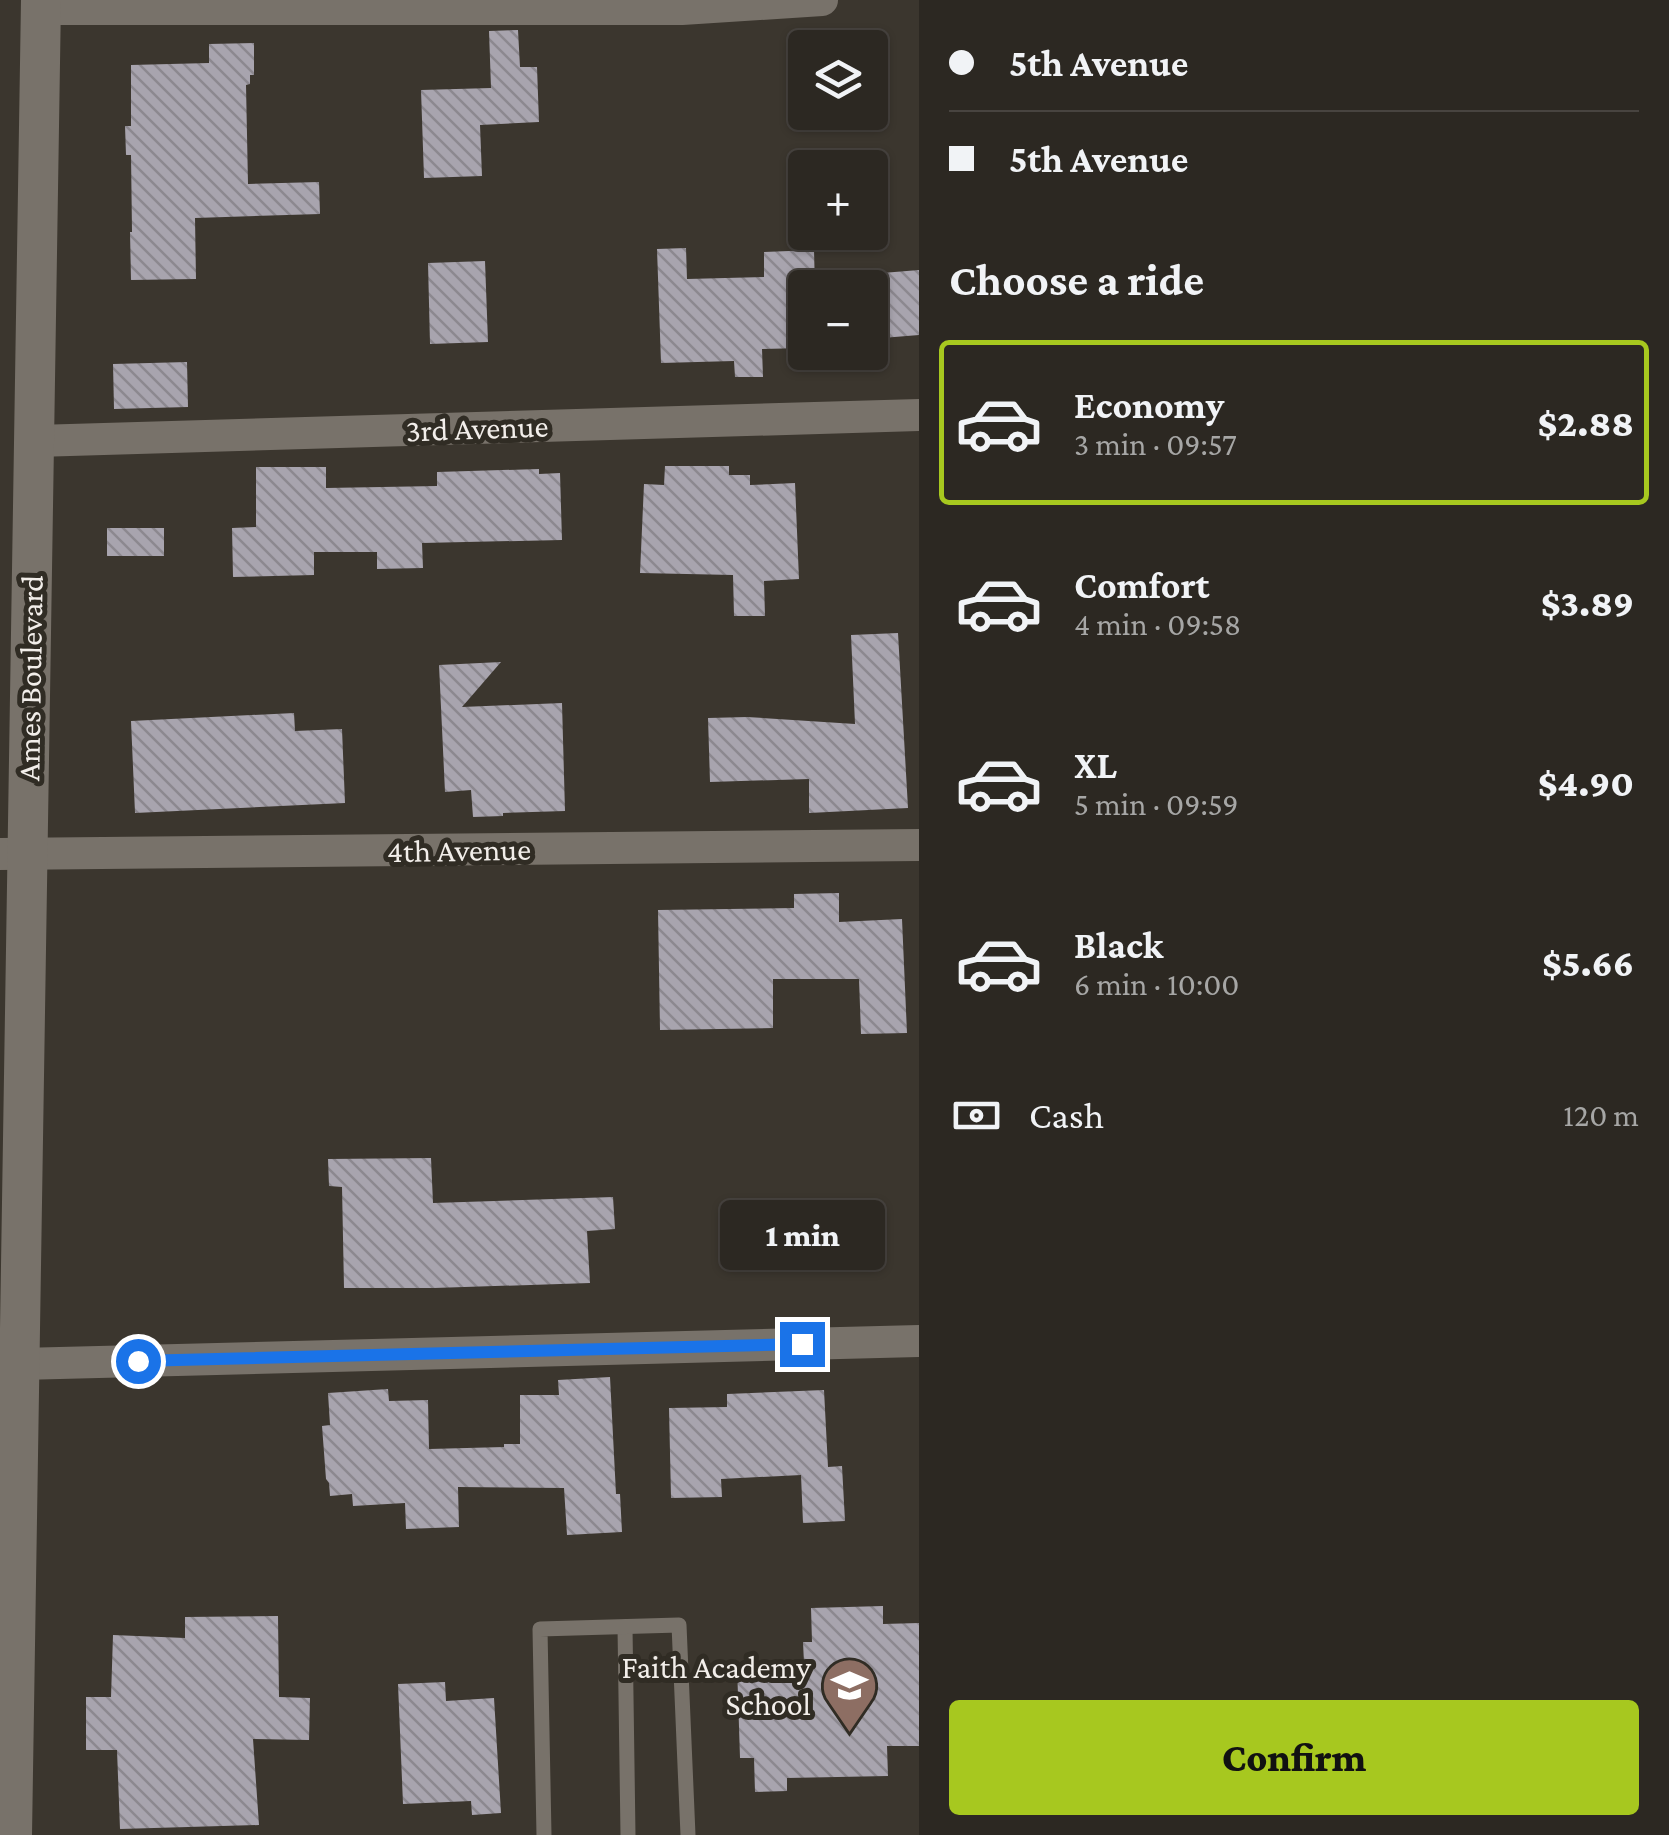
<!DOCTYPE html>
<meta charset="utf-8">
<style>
:root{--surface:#2c2822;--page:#34302a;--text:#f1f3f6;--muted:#a6a6a5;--line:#484440;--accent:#a7c81f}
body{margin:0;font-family:"Crimson Pro",serif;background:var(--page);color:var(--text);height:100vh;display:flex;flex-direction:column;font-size:38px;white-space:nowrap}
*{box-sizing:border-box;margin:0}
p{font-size:32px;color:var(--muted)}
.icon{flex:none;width:55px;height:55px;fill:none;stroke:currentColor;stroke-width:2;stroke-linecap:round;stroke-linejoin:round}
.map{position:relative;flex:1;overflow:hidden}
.side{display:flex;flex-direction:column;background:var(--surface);width:750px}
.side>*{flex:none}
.hud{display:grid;align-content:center;height:220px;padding:0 30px;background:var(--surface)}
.buttons{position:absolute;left:788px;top:30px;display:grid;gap:20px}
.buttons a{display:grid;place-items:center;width:100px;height:100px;border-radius:10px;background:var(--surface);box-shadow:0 2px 8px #0004,0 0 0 2px var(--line);font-size:50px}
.end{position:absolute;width:45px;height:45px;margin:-22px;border:12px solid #1a73e8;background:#fff;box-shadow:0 0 0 5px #fff}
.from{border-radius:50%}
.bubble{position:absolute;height:70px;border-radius:10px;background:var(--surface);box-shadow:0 2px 8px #0004,0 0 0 2px var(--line);font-size:32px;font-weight:800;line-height:70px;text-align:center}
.hud b{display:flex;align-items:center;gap:35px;height:95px;font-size:38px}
.hud b+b{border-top:2px solid var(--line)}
.hud i{width:25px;height:25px;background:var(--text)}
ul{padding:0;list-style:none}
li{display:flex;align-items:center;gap:30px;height:165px;margin:0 20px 15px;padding:0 10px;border:5px solid transparent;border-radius:10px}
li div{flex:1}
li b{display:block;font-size:38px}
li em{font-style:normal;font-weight:800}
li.selected{border-color:var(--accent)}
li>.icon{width:90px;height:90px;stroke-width:1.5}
h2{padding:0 30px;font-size:45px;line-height:120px}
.pay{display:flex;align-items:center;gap:25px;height:110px;padding:0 30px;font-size:38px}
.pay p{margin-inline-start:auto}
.primary-button{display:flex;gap:20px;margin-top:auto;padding:20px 30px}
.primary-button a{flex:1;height:115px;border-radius:10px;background:var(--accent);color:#111;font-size:40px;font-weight:800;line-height:115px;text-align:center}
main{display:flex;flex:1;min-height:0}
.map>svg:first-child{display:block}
.building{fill:url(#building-back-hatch)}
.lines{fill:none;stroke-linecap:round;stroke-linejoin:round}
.service{stroke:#78726a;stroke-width:15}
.minor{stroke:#78726a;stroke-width:32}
.tertiary{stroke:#78726a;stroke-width:40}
.route{stroke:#1a73e8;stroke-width:12}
.labels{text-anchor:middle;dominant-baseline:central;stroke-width:10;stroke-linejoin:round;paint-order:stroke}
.street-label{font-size:32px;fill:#f2eeea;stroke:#302c24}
.poi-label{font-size:32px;fill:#f2eeea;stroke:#302c24;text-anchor:end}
</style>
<main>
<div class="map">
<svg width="919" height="1835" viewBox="0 0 919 1835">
<defs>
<pattern id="building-back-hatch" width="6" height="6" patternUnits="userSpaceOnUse" patternTransform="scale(2.5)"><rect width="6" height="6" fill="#a8a4ae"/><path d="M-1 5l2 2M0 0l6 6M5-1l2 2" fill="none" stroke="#8c888f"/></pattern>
</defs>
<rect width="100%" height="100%" fill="#3b362e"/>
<g class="building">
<path d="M518,30L520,67H537L539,122L480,125L482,176L424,178L421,90L491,88L489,31Z"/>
<path d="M254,43V75H250V84L246,85L248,184L319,182L320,214L195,218L196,279L131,280L130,232H132L131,155H126L125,126H131V65L209,63V44Z"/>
<path d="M686,248L687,279L764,277V252L814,250L815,288H805V348L762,349L763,377H735L734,361L661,363L657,249Z"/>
<path d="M485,261L488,342L430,344L428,263Z"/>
<path d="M919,270V335L870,339V274Z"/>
<path d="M187,362L188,407L114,409L113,364Z"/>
<path d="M665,466H729V475H750V485L795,483L799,579L764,581L765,616H734L733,575L640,573L644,484L664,485Z"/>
<path d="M256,467H326V488L437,486V472L539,469V474L560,473L562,540L422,543L423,568L377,569V552H314V575L233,577L232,528L256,527Z"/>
<rect x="107" y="528" width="57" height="28"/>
<path d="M898,633L908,808L809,813V779L710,782L708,718L747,717L855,724L851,635Z"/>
<path d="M501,662L462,707L562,703L565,811L503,813V816L473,817L471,790L445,792L439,665Z"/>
<path d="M294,713L295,731L342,729L345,803L135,813L131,721Z"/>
<path d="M839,893V922L902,919L907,1033L861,1034L859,979H773V1028L660,1030L658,910L794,908V894Z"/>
<path d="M431,1158L433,1203L613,1197L615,1229L587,1231L590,1283L434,1288H344L342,1187L329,1186L328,1159Z"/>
<path d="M610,1377L616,1494H620L622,1532L567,1535L564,1488L458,1487L459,1527L406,1529L405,1503L353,1506L352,1494L330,1496L329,1483L326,1479L322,1426L330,1425L328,1393L388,1389L389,1401L428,1400L429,1449L504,1447V1444H520V1395H559L558,1380Z"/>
<path d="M824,1390L828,1467L842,1466L845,1521L803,1523L801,1475L721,1479L722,1497L671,1498L669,1408L727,1407V1394Z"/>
<path d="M883,1606V1624L919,1623V1746H887L888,1776L787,1778V1791L755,1792L754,1758H740L737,1665L804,1663L803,1642H812L811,1608Z"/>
<path d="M278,1616L279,1697L310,1698L309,1740L253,1739L259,1825L120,1829L117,1750H86V1697H111L113,1635L185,1638V1617Z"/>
<path d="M445,1682L446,1701L494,1698L501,1813L472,1815L471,1801L403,1804L398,1684Z"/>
</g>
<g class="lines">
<g class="service">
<path d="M625,1627L628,1835"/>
<path d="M544,1835L540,1629L679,1625L688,1835"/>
</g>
<g class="minor">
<path d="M41,9H682L822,0"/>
<path d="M36,441L919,415"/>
<path d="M0,854L919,845"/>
<path d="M20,1364L919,1341"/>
</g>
<path class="tertiary" d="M12,1835L41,0"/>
</g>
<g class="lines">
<path class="route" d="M138,1361L802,1344"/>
</g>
<defs>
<symbol id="school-pin" viewBox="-11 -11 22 30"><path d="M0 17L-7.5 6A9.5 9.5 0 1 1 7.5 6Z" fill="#8d6e63" stroke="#302c24"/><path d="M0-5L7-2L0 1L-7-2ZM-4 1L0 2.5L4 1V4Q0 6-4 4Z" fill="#fff"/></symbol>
</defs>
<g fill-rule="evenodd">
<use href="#school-pin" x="818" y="1654" width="63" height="86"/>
</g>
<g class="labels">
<g class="street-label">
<text transform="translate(477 428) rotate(-2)">3rd Avenue</text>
<text transform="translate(30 678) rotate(-89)">Ames Boulevard</text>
<text transform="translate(459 850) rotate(-1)">4th Avenue</text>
</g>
<g class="poi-label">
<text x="811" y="1667">Faith Academy<tspan x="811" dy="37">School</tspan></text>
</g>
</g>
</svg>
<div class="buttons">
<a><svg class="icon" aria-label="layers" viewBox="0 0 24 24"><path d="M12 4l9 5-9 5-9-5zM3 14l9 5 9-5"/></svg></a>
<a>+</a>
<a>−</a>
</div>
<i class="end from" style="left:138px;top:1361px"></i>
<i class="end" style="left:802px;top:1344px"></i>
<div class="bubble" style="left:720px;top:1200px;width:165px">1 min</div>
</div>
<section class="side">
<div class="hud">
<b><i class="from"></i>5th Avenue</b>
<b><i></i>5th Avenue</b>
</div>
<h2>Choose a ride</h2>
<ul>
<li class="selected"><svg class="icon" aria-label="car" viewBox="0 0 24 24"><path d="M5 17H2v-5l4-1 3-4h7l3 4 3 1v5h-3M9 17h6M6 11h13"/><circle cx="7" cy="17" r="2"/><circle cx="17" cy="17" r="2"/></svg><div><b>Economy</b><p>3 min · 09:57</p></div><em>$2.88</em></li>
<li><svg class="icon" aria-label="car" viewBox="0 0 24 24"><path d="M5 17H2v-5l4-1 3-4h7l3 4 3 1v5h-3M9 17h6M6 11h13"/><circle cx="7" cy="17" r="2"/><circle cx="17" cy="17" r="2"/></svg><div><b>Comfort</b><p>4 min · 09:58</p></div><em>$3.89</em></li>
<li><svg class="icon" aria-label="car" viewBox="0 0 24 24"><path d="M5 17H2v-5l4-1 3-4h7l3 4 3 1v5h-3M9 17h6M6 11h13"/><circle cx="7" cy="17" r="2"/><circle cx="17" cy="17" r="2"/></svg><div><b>XL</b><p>5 min · 09:59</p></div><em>$4.90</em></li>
<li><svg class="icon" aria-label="car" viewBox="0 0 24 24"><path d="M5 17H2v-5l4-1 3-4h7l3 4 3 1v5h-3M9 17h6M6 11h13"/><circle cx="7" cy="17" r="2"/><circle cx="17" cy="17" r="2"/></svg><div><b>Black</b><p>6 min · 10:00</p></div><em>$5.66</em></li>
</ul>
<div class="pay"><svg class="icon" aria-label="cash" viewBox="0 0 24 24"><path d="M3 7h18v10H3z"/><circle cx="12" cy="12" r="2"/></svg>Cash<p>120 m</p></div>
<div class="primary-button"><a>Confirm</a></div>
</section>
</main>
